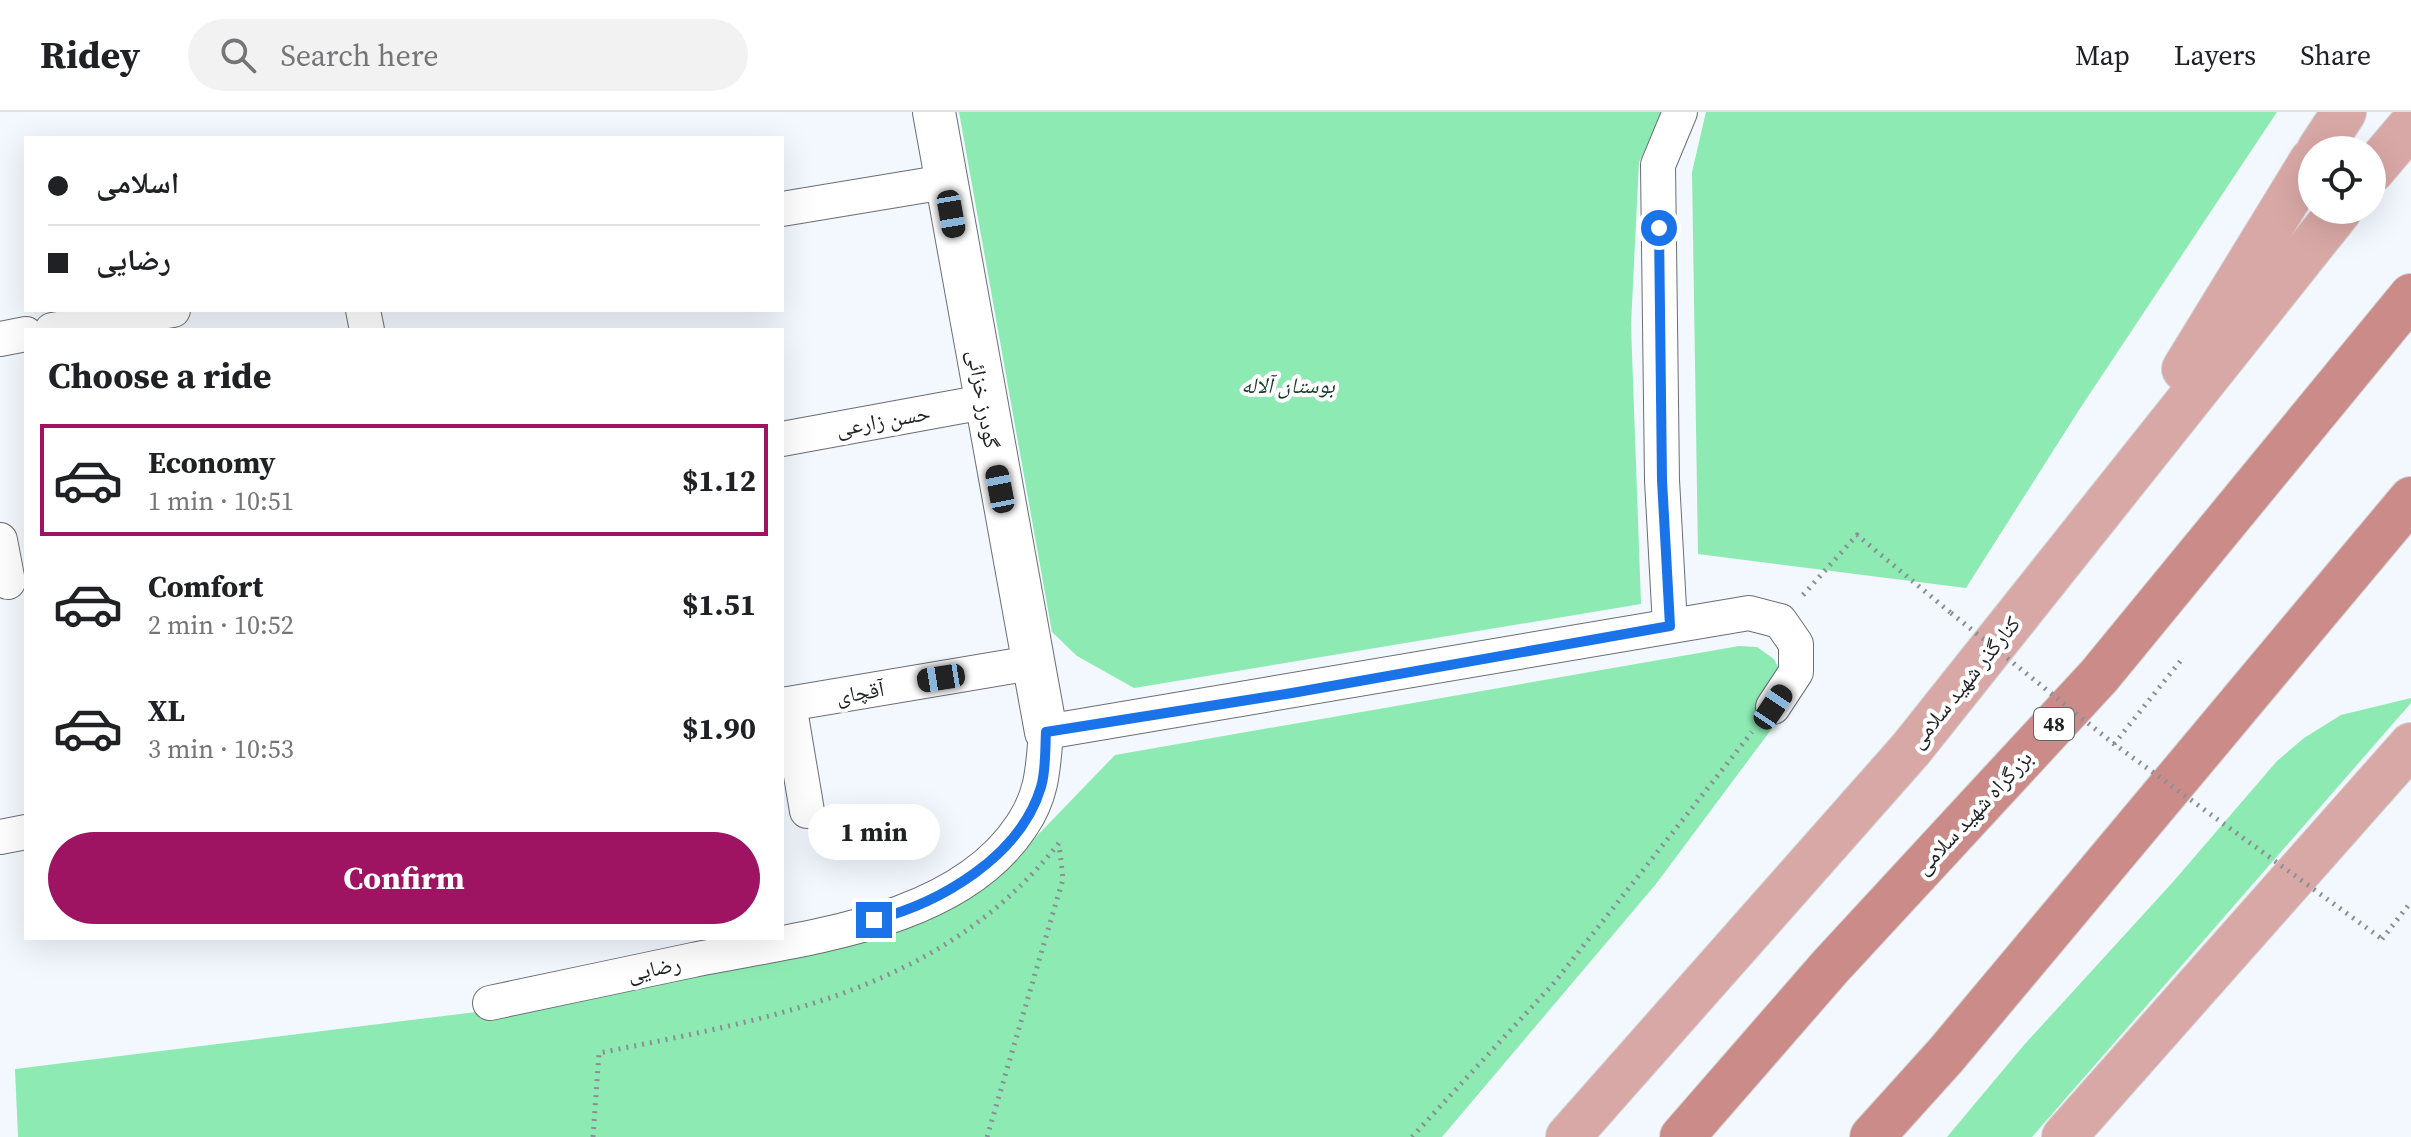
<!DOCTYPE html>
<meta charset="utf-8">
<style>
:root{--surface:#fff;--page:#f2f2f2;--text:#202124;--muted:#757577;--line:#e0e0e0;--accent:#9e1462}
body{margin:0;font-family:"Source Serif 4","Noto Naskh Arabic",serif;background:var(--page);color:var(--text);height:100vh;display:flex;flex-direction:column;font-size:30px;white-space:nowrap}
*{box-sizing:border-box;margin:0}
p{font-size:26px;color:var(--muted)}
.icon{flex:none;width:44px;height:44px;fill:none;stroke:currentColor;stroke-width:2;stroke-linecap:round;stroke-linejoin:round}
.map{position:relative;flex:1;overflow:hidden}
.details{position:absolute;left:24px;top:216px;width:760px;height:612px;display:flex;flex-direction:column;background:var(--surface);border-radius:0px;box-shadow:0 8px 32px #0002}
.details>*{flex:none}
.top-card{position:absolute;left:24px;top:24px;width:760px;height:176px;border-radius:0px;box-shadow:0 8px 32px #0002;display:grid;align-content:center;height:176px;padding:0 24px;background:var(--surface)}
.buttons{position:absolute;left:2298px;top:24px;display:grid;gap:16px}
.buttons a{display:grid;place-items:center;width:88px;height:88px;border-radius:50%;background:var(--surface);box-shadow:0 8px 32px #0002;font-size:40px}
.end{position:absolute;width:36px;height:36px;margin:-18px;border:10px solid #1a73e8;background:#fff;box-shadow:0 0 0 4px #fff}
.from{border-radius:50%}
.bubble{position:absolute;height:56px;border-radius:28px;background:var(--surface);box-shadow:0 8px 32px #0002;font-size:26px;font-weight:700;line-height:56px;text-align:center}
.car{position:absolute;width:24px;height:48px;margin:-24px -12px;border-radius:10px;box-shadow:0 0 6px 2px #0007;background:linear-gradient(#222 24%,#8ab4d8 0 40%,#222 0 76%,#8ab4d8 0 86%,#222 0)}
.top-card b{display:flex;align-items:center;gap:28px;height:76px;font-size:30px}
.top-card b+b{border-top:2px solid var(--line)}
.top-card i{width:20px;height:20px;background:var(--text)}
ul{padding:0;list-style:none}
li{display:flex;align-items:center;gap:24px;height:112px;margin:0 16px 12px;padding:0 8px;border:4px solid transparent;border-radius:0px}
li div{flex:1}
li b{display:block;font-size:30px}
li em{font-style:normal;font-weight:700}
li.active{border-color:var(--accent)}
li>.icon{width:72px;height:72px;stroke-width:1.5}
h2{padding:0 24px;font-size:36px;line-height:96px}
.cta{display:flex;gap:16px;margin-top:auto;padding:16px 24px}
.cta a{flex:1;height:92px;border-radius:48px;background:var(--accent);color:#fff;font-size:32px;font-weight:700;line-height:92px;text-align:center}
header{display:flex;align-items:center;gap:48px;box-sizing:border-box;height:112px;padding:0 40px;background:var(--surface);border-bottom:2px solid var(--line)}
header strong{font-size:38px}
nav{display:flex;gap:44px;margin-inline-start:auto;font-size:28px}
.search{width:560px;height:72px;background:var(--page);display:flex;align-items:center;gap:20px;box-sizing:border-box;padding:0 28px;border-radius:44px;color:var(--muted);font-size:30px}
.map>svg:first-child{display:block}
.green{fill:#8deab3}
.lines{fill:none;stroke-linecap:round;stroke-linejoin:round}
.minor-casing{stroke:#6a6e73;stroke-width:36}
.tertiary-casing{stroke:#6a6e73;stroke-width:44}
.primary-casing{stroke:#d2d3d3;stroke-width:46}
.trunk-casing{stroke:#d2d3d3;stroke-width:46}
.path{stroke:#8b8f93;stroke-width:5;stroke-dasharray:2 6;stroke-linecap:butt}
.minor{stroke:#fff;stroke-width:34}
.tertiary{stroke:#fff;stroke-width:42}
.primary{stroke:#d8a8a6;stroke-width:44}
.trunk{stroke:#cb8b88;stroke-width:44}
.path-bridge{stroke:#8b8f93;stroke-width:5;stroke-dasharray:2 6;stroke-linecap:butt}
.route{stroke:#1a73e8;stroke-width:10}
.labels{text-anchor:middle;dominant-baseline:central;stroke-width:8;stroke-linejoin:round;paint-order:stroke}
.shield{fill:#fff;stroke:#636466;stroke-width:2}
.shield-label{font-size:20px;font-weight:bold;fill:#202224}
.park-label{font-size:22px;font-style:italic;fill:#153d27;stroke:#fff}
.street-label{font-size:22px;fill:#202224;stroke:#fff}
</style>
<header>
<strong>Ridey</strong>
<div class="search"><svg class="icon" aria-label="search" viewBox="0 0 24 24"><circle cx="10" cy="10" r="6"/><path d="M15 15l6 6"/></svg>Search here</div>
<nav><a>Map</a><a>Layers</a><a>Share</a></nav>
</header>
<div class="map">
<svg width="2411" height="1025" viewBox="0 0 2411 1025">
<rect width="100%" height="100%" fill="#f3f8fe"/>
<g class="green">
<path d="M959,0H1663L1639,50L1631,213L1641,492L1134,576L1077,544L1052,520Z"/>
<path d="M1706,0H2277L2079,298L1966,476L1698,442L1692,60Z"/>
<path d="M1739,534L1757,535L1774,547L1783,565L1779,607L1656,772L1442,1025H18L15,957L484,899L873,822L931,806L966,789L988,772L1031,730L1115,643Z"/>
<path d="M2411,586V591L2032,1025H1947L2024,933L2172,771L2277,649L2304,626L2341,603Z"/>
</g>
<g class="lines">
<defs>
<g id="minor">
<path d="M782,97L945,70"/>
<path d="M363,198L367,218"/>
<path d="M52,218L173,198"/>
<path d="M0,227L26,222"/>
<path d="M782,327L984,290"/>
<path d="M0,428L8,470"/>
<path d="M1670,514L1662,368L1658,53L1680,0"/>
<path d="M789,592L807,699"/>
<path d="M782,593L1032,551"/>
<path d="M0,725L26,720"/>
<path d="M490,891C558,877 625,862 693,848C800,826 957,813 1022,713C1043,682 1043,655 1046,620L1749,501L1780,509L1796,532V560L1773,595"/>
</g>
<path id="tertiary" d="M934,0L1046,620"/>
<g id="primary">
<path d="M2319,38L2344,0"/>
<path d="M2372,59L2411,13"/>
<path d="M2184,257L2312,48"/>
<path d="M1568,1025L1911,637L2340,98"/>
<path d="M2064,1025L2411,633"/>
</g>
<g id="trunk">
<path d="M1682,1025L1830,855L2099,564L2411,184"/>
<path d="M1872,1025L1946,943L2411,387"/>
</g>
</defs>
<use href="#minor" class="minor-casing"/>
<use href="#tertiary" class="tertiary-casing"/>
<use href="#primary" class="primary-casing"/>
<use href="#trunk" class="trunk-casing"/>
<g class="path">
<path d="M1803,483L1857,423L1951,501"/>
<path d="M2114,632L2182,547"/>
<path d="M2382,827L2411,790"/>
<path d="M593,1025L599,941C773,906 942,879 1059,731"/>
<path d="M987,1025L1063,767L1059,732"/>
<path d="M1412,1025L1554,871L1752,620"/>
</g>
<use href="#minor" class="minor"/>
<use href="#tertiary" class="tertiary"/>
<use href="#primary" class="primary"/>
<use href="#trunk" class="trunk"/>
<path class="path-bridge" d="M1951,501L2114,632L2382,827"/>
</g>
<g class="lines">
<path class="route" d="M874,808C940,791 1020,745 1041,675C1046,659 1045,637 1046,620L1292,581L1670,514L1662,368L1659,116"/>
</g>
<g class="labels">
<rect class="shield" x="2034" y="596" width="40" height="32" rx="6"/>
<g class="shield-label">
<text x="2054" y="612">48</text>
</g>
<g class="park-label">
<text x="1288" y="273">بوستان آلاله</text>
</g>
<g class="street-label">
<text transform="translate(984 287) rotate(80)">گودرز خزائی</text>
<text transform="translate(883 308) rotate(-10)">حسن زارعی</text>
<text transform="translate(1964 570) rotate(-51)">کنارگذر شهید سلامی</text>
<text transform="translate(860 580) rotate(-10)">آقچای</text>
<text transform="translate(1973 700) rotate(-47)">بزرگراه شهید سلامی</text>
<text transform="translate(654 856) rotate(-12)">رضایی</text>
</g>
</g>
</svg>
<div class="buttons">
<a><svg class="icon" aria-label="locate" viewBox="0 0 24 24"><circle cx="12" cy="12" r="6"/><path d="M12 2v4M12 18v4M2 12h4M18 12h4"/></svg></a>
</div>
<i class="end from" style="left:1659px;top:116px"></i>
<i class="end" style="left:874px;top:808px"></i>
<div class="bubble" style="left:808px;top:692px;width:132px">1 min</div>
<i class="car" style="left:951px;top:102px;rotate:170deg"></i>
<i class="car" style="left:1000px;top:377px;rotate:349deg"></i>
<i class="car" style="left:941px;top:566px;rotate:261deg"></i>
<i class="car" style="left:1773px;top:595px;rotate:34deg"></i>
<div class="top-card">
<b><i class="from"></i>اسلامی</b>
<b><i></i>رضایی</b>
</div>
<section class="details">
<h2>Choose a ride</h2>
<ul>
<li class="active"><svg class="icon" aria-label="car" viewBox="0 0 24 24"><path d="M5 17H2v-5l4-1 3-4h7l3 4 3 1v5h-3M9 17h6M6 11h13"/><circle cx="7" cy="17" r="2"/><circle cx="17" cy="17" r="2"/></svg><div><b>Economy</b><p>1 min · 10:51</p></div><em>$1.12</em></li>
<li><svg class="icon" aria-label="car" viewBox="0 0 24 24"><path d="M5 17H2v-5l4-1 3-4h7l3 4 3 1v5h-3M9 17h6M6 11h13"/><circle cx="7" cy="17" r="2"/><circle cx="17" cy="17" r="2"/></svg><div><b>Comfort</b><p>2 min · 10:52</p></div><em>$1.51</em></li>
<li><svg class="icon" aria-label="car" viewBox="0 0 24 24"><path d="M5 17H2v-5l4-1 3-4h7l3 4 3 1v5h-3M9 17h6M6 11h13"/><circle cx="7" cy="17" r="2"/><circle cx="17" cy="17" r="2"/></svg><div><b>XL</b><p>3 min · 10:53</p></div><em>$1.90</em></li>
</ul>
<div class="cta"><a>Confirm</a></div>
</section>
</div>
